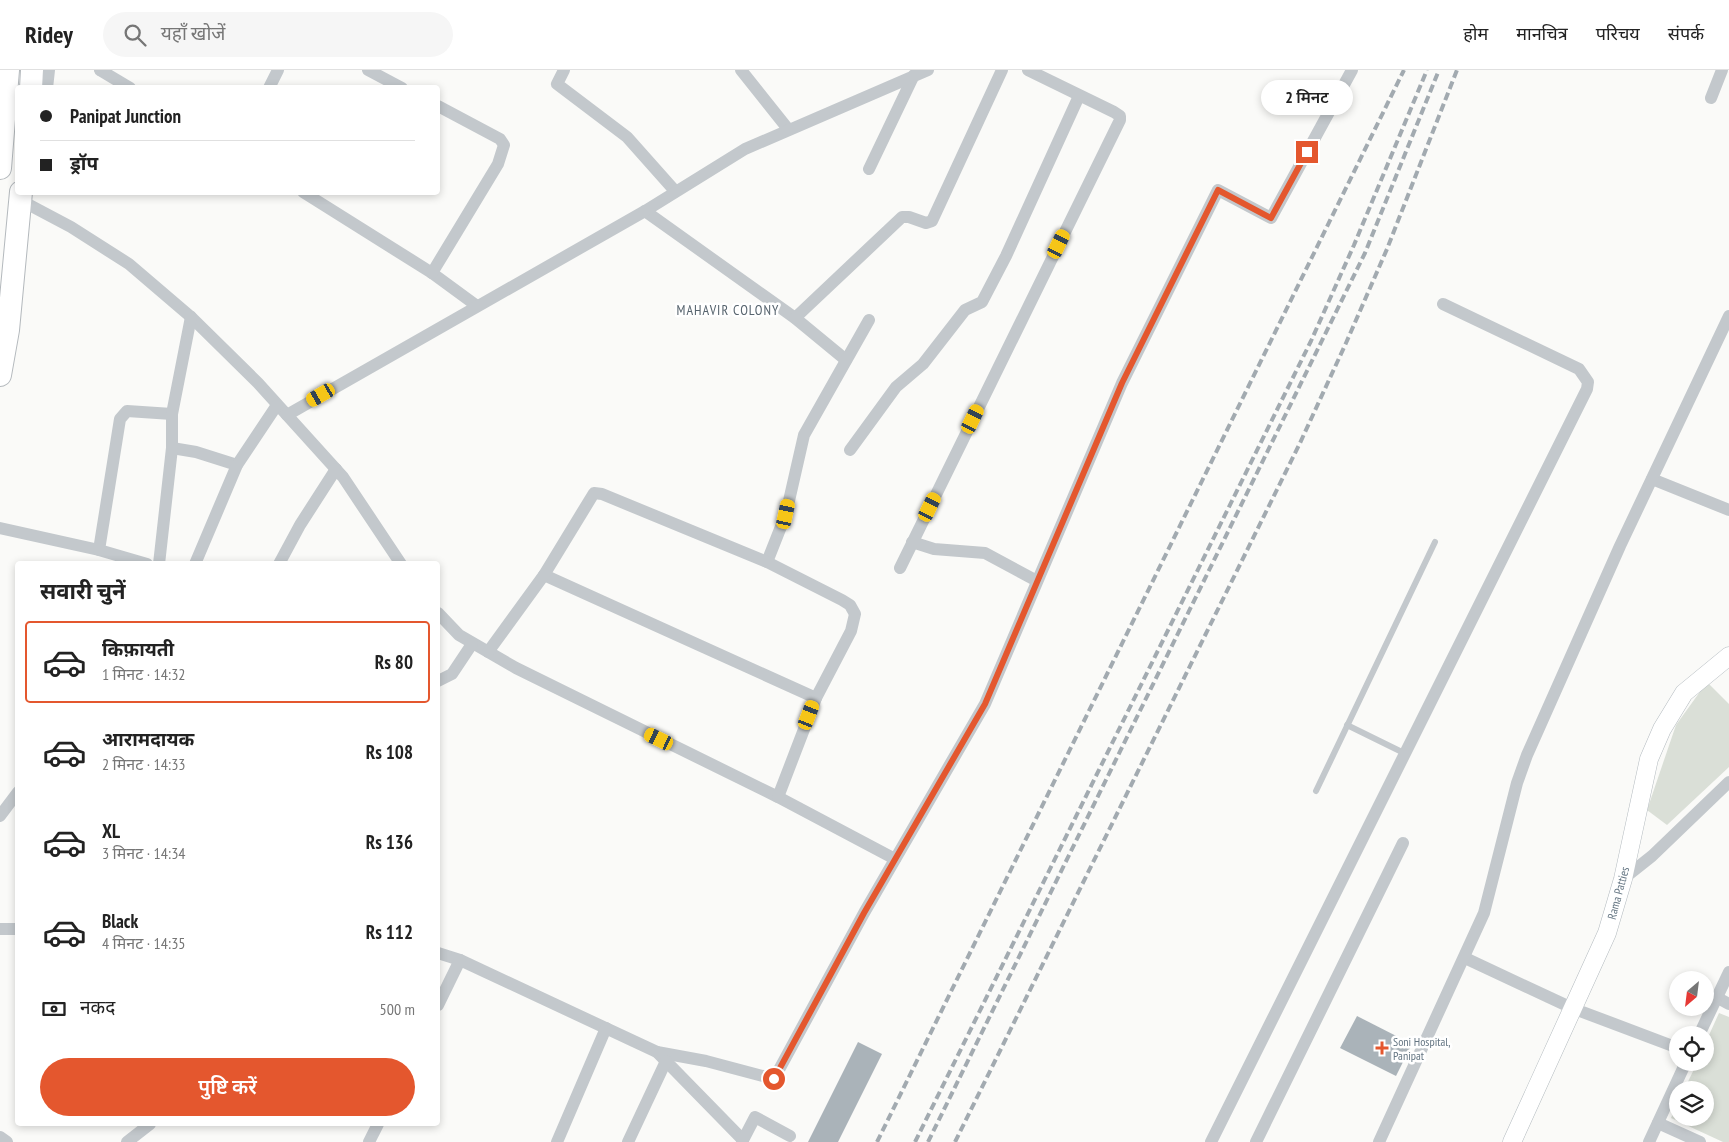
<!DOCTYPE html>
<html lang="hi">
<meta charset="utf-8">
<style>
:root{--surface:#fff;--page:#f6f6f6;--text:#222;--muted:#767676;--line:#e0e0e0;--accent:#e4572e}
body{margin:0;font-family:"PT Sans Narrow","Noto Sans Devanagari",sans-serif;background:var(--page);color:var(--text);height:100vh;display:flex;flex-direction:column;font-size:19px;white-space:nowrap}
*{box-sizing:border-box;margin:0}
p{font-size:16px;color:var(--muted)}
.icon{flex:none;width:28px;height:28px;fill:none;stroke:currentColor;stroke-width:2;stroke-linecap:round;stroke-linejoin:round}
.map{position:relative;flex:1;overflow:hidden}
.details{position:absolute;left:15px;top:491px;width:425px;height:565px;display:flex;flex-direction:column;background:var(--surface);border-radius:5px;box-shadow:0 2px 8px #0003}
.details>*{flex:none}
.top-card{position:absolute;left:15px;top:15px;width:425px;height:110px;border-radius:5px;box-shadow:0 2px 8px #0003;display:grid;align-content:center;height:110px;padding:0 25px;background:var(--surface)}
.needle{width:32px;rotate:208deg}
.fabs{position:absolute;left:1669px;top:901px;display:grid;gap:10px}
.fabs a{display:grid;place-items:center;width:45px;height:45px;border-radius:50%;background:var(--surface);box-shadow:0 2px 8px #0003;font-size:25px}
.end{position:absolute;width:22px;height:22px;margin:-11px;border:6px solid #e4572e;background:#fff;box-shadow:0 0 0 2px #fff}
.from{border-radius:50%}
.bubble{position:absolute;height:35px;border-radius:18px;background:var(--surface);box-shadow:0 2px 8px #0003;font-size:16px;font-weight:600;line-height:35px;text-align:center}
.car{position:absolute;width:15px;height:30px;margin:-15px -8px;border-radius:6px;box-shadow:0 0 4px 1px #0007;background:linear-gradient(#f5c518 24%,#345 0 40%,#f5c518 0 76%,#345 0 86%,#f5c518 0)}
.top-card b{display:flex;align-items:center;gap:18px;height:48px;font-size:19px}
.top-card b+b{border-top:1px solid var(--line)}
.top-card i{width:12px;height:12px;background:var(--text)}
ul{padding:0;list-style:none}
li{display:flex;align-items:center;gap:15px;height:82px;margin:0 10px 8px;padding:0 15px;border:2px solid transparent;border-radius:5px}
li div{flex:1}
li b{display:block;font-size:19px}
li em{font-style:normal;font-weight:600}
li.active{border-color:var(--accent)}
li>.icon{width:45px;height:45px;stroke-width:1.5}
h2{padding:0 25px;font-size:22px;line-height:60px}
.pay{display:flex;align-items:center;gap:12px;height:55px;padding:0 25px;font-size:19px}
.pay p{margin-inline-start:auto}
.button{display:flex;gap:10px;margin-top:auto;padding:10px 25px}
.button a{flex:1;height:58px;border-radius:30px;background:var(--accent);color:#fff;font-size:20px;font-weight:600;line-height:58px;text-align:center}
header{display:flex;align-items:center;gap:30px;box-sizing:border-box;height:70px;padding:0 25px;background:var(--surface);border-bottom:1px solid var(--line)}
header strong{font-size:24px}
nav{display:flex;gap:28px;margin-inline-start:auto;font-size:18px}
.search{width:350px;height:45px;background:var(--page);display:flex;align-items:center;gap:12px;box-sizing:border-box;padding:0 18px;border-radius:28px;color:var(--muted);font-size:19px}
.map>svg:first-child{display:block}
.green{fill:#dadfd7}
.building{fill:#aab3b9}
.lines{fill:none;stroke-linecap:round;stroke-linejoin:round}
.secondary-casing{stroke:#b3babf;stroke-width:19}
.highway-casing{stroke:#b4b9bd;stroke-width:24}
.lane{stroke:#c3c8cc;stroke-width:6}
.street{stroke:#c3c8cc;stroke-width:12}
.secondary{stroke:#fff;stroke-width:18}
.highway{stroke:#fff;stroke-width:22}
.rail{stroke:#a2aab0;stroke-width:4;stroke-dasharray:8 4;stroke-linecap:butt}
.route{stroke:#e4572e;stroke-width:6}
.poi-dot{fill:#e4572e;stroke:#fff;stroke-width:2}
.labels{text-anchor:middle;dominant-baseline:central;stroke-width:5;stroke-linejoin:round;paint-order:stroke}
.street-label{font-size:12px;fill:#657683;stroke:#fff}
.poi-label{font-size:12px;fill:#657683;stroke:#fff;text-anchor:start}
.neighbourhood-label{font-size:14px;letter-spacing:1px;fill:#57646e;stroke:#fff}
</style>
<header>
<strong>Ridey</strong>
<div class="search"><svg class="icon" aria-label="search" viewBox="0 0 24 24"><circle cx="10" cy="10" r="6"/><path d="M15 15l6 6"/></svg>यहाँ खोजें</div>
<nav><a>होम</a><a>मानचित्र</a><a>परिचय</a><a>संपर्क</a></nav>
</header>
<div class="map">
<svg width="1729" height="1072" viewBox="0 0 1729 1072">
<rect width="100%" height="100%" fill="#fafaf8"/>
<g class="green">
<path d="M1707,612L1729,634V697L1667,755L1647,740L1676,655Z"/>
<path d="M1719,943L1729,947V1072H1723L1671,1048L1677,1034L1678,1048H1705V1020H1684L1697,993L1705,992V974Z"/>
</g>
<g class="building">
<path d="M1357,946L1412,974L1396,1006L1340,978Z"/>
<path d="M858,972L882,984L838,1072H808Z"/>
</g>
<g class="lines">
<defs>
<path id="secondary" d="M1512,1072L1607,863L1623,809L1649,689L1662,659L1684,623L1729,586"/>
<g id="highway">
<path d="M31,18L32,0"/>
<path d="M0,98L8,0"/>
<path d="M0,305L8,260L21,122"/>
</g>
</defs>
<use href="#secondary" class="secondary-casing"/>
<use href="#highway" class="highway-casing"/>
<g class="lane">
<path d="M1347,655L1406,684"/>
<path d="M1316,721L1435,472"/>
</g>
<g class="street">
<path d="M100,0L130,18"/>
<path d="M368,0L402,18"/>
<path d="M564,0L557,14L627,67L675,121"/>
<path d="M741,0L788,59"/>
<path d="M47,18L49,0"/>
<path d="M269,18L278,0"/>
<path d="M1711,28L1722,0"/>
<path d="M869,99L914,5"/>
<path d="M303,122L432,203L477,236"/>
<path d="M20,130L71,157L129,194L191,247L258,313L343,407L401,494"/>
<path d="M645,141L795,248L846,290"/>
<path d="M432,203L498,94L504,75L500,69L438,36"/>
<path d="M795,248L902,147H909L926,153L932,151L1002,0"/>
<path d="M287,345L645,141L745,79L928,0"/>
<path d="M172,378L196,382L237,395"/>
<path d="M850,380L896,317L923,294L965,240L982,232L1006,186L1079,26"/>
<path d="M1652,409L1729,440"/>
<path d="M0,458L99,480L147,494"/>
<path d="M912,472L934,479L985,483L1037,511"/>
<path d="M99,480L120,349L127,341L172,344"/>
<path d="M767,492L786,444L804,365L869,250"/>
<path d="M159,494L172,378V344L191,247"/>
<path d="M195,494L237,395L277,335"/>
<path d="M279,494L300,455L336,399"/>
<path d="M900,498L1120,50V46L1114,42L1028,0"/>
<path d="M544,505L816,628"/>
<path d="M438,543L459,565L516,598L778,727L895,789"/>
<path d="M488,582L544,505L594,423L602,424L767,492L842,530L850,535L855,544L851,561L816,628L778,727"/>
<path d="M438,611L452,604L472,574"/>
<path d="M0,746L18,722"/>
<path d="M1623,809L1652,786L1729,712"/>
<path d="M0,859H18"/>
<path d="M438,883L460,890L657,982L706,991L774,1009L864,843L985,634L1122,313L1218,120L1271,148L1352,0"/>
<path d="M1465,888L1572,938L1678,978"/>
<path d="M1716,927L1729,934"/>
<path d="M438,935L460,890"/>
<path d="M1699,965L1729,902"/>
<path d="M657,982L743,1070"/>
<path d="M1658,1053L1700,1072"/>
<path d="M0,1067L7,1072"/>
<path d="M127,1072L150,1054"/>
<path d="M369,1072L378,1054"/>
<path d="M557,1072L606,958"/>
<path d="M628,1072L666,991"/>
<path d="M742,1072L755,1047L790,1066"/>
<path d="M1211,1072L1587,319L1588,312L1579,299L1443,234"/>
<path d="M1256,1072L1403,773"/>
<path d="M1379,1072L1484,843L1517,713L1527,685L1620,476L1729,246"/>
<path d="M1649,1072L1686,992"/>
</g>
<use href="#secondary" class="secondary"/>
<use href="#highway" class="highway"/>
<g class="rail">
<path d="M877,1072L1404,0"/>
<path d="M915,1072L1311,271L1354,175L1427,0"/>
<path d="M928,1072L1365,183L1439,0"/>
<path d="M955,1072L1300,373L1346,273L1387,179L1457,0"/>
</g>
</g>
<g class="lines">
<path class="route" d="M774,1009L864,843L985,634L1122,313L1218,120L1271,148L1307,82"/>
</g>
<path class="poi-dot" d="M1379.5 970.5h5v5h5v5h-5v5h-5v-5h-5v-5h5z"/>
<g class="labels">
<g class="street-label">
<text transform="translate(1618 823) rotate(-75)">Rama Patties</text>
</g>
<g class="poi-label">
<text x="1393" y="971">Soni Hospital,<tspan x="1393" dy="14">Panipat</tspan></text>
</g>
<g class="neighbourhood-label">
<text x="728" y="240">MAHAVIR COLONY</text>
</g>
</g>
</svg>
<div class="fabs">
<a><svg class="needle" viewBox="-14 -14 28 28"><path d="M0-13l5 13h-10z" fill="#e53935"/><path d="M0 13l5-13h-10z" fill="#767676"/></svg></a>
<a><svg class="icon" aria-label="locate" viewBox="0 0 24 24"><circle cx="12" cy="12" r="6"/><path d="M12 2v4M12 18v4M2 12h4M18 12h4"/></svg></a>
<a><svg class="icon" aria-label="layers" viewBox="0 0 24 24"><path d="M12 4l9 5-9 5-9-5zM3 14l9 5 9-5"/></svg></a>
</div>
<i class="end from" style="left:774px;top:1009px"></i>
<i class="end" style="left:1307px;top:82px"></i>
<div class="bubble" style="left:1261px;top:10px;width:92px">2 मिनट</div>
<i class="car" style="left:1059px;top:174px;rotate:26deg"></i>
<i class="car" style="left:321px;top:325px;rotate:240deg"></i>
<i class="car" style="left:973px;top:349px;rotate:26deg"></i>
<i class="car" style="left:930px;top:437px;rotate:26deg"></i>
<i class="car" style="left:786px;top:444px;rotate:12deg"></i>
<i class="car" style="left:809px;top:645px;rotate:21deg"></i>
<i class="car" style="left:659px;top:669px;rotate:296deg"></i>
<div class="top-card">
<b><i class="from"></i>Panipat Junction</b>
<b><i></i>ड्रॉप</b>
</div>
<section class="details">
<h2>सवारी चुनें</h2>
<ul>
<li class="active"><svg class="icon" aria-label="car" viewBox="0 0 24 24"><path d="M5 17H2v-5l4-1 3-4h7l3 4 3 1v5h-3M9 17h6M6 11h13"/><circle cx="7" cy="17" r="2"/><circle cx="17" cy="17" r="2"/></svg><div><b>किफ़ायती</b><p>1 मिनट · 14:32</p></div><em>Rs 80</em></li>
<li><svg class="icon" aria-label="car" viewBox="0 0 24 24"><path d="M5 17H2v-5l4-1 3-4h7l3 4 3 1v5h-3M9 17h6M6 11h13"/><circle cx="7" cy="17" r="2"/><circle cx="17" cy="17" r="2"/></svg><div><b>आरामदायक</b><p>2 मिनट · 14:33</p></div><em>Rs 108</em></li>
<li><svg class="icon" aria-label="car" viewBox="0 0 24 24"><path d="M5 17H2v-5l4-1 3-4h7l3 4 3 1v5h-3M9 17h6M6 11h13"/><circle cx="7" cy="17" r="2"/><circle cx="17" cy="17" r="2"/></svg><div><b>XL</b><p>3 मिनट · 14:34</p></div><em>Rs 136</em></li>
<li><svg class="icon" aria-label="car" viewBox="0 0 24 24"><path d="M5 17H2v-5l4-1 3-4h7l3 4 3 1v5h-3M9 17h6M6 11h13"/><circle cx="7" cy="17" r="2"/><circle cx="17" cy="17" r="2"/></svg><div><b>Black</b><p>4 मिनट · 14:35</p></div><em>Rs 112</em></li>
</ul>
<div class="pay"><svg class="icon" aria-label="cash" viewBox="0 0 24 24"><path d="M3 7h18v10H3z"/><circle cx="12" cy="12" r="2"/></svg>नकद<p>500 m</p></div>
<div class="button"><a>पुष्टि करें</a></div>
</section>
</div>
